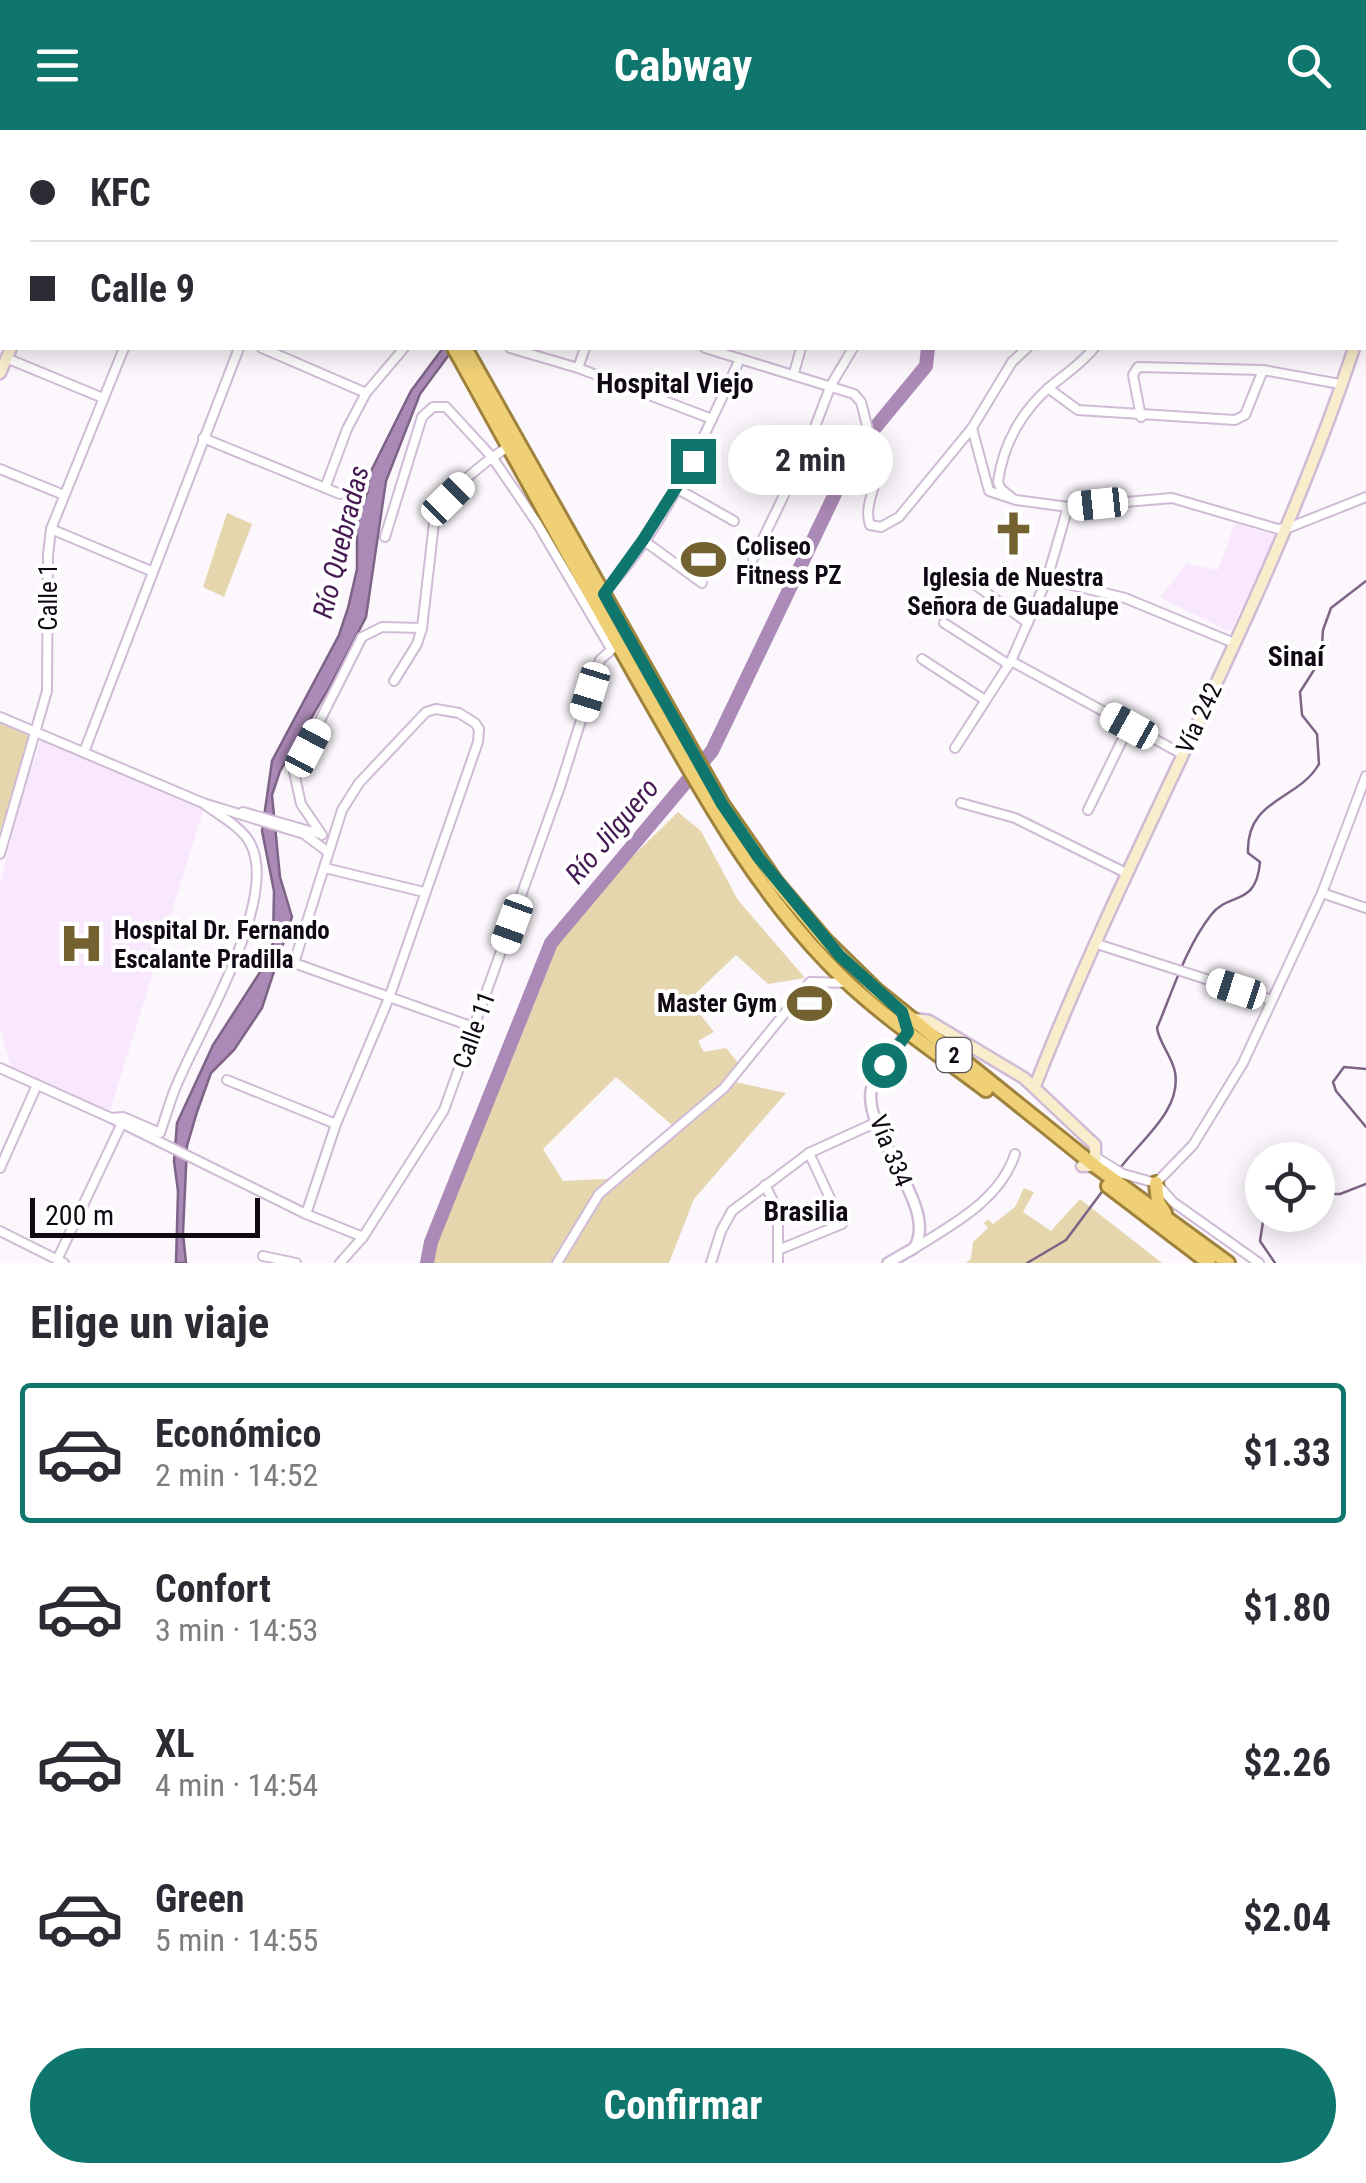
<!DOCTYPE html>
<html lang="es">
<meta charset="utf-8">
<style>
:root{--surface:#fff;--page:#f7f7f7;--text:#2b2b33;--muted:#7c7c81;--line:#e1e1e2;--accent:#0f766e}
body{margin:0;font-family:"Roboto Condensed",sans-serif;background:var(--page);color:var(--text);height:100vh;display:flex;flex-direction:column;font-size:38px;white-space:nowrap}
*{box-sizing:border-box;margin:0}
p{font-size:32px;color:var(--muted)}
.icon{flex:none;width:55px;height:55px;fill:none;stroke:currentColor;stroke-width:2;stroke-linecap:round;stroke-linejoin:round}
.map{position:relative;height:1133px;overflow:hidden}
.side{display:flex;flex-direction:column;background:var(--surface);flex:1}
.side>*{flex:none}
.top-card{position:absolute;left:0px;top:0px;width:1368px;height:220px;box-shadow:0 5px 25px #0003;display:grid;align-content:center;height:220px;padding:0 30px;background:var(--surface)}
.controls{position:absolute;left:1245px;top:1012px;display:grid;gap:20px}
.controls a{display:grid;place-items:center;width:90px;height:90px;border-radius:50%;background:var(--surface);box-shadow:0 5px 25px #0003;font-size:50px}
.scale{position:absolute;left:30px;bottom:25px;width:230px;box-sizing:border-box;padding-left:10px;border:5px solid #100913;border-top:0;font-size:28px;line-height:35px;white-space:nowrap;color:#100913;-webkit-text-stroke:8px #fff;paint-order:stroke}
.end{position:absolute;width:45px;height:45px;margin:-22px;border:12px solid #0f766e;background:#fff;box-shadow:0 0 0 5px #fff}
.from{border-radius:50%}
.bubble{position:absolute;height:70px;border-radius:35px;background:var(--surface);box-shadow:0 5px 25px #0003;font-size:32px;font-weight:700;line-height:70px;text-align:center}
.car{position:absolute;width:30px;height:60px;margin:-30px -15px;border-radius:12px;box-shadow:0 0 8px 2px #0007;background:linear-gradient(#fff 24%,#345 0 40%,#fff 0 76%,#345 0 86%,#fff 0)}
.top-card b{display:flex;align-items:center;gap:35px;height:95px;font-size:38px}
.top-card b+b{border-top:2px solid var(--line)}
.top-card i{width:25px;height:25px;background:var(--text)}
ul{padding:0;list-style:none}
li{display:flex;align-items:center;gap:30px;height:140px;margin:0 20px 15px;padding:0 10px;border:5px solid transparent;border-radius:10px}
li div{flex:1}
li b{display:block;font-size:38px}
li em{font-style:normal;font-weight:700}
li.selected{border-color:var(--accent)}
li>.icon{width:90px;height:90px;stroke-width:1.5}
h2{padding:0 30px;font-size:45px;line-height:120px}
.primary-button{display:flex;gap:20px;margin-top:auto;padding:20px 30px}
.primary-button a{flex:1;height:115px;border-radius:60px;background:var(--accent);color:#fff;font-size:40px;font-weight:700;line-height:115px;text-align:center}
header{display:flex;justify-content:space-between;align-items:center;height:130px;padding:0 30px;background:var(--accent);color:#fff;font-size:45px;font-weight:700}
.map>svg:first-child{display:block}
.built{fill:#f8e7fd}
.green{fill:#e5d6ae;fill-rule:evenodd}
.water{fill:#ac8ab7;stroke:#7d6386;stroke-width:2.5}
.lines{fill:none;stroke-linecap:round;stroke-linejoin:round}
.stream{stroke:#7d6386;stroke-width:2.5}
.river{stroke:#ac8ab7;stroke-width:14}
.pedestrian-casing{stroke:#d0bad6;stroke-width:10}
.minor-casing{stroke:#d0bad6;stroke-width:12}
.tertiary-casing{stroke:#d0bad6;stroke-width:14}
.secondary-casing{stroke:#d0bad6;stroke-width:15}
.trunk-casing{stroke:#9f833d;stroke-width:18}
.pedestrian{stroke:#fff;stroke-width:5}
.minor{stroke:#fff;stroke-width:8}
.tertiary{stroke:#fff;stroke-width:9}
.secondary{stroke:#f9edcb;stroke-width:10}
.trunk{stroke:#f0d076;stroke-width:12}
.route{stroke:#0f766e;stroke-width:12}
.labels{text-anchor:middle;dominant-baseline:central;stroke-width:8;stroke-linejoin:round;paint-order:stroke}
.shield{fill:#fff;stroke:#58535a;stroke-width:2.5}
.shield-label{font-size:22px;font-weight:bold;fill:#100913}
.poi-label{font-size:25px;font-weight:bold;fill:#100913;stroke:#fff;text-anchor:start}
.street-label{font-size:25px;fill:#100913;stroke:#fff}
.neighbourhood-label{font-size:28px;font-weight:bold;fill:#100913;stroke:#fff}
.water-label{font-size:28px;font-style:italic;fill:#451952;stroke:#fff}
</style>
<header><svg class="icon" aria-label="menu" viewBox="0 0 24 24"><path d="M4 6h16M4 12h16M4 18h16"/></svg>Cabway<svg class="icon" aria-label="search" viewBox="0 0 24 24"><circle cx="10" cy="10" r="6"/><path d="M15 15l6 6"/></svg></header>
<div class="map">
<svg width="1366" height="1133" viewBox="0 0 1366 1133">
<rect width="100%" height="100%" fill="#fbf7fc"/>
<g class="built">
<path d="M1235,393L1276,406L1230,502L1160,467L1187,434L1218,440Z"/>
<path d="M42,609L204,678L110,981L11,937L0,899V752L24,660Z"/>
</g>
<g class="green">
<path d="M227,383L252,394L224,467L203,457Z"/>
<path d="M0,592L26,603L29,609L0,702Z"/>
<path d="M678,682L701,701L738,770L805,848L768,854L736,825L689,870L714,902L698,911L704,922L726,918L739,934L726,950L786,963L694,1069L669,1133H427L431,1112L551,813L581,777ZM616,947L680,1002L625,1048L563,1051L543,1019Z"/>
<path d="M1024,1058L1034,1062L1023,1082L1051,1101L1080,1069L1162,1133H966L971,1129L973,1112L988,1098L984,1093L988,1089L993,1094L1015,1077Z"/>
</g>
<path class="water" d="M443,218H454L420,264L386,351L366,487L329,558L280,641L272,665L280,747L292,787L262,878L234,920L211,943L197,982L187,1016L183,1103L186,1133H176L178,1061L174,1031L177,993L213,915L264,836L273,813L274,761L262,701L272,631L339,505L348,478L357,439V391L368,361L370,343L411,261Z"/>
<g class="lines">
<g class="stream">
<path d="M1366,939L1344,937L1333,952L1336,961L1366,997"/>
<path d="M1121,1037C1141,1010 1182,980 1175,942C1172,926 1159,913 1157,898C1173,860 1186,817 1211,785C1229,761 1256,778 1260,732L1248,723C1246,668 1298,671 1319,634L1317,604L1302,585L1300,562L1321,529L1323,500L1331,478L1366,451"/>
<path d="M1318,1064H1340L1366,1054"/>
<path d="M1268,1085L1263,1092L1260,1111L1275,1133"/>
<path d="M1027,1133L1066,1110L1104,1059"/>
</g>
<g class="river">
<path d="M1011,0V2"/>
<path d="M427,1133L431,1112L551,813L712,621L855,322L926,236L928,218"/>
</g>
<defs>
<path id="pedestrian" d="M211,2L212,0"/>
<g id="minor">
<path d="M14,0L20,2"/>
<path d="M540,0L542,2"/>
<path d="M901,0L915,2"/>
<path d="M1358,0L1363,2"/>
<path d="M663,2L664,0"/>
<path d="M759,2L760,0"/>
<path d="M857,2V0"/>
<path d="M1149,2L1151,0"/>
<path d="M1282,2L1284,0"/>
<path d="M0,109L2,111"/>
<path d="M262,218L366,263"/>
<path d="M510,218L578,238L712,289"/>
<path d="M705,218L854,264L861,272L877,335C878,356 863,375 870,395L881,397L899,387L972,298L1012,232L1027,218"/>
<path d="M6,228L103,268"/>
<path d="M578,238L585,218"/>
<path d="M794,243L801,218"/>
<path d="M1048,258L1078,280L1235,290L1245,285L1263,240"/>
<path d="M1141,287L1133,245L1138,237L1263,240L1340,254"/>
<path d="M972,298L989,361L1016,370L1068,377L1172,368L1278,399L1288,398L1366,367"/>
<path d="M203,308L340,364"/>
<path d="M0,339L64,365"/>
<path d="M325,358L347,299L366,263L404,218"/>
<path d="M676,358L734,391"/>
<path d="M1012,368L1001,359L998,352C1003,314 1022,280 1052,255C1067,243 1082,233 1094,218"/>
<path d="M51,399L151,441"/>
<path d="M385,407L422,287L433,277H446L492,327L537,393L610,517"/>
<path d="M643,410L702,453"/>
<path d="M753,429L807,318L831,255L853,218"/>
<path d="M1047,449L1125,468L1234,513"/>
<path d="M970,451L1028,493"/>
<path d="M602,464C665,399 702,310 740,229"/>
<path d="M944,493L1008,534"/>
<path d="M922,529L985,570"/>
<path d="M1011,531L1182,624"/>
<path d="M394,551L417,514L422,498L434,393C448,359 481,334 511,315"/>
<path d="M0,587L203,673L304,704L328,722"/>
<path d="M955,618L1011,531L1047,449L1068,377"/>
<path d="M84,622L239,218"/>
<path d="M961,673L1015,688L1126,743"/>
<path d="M1088,680L1129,596"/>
<path d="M243,682L320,704"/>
<path d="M322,705L301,674L294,642L362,507L382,497L422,498"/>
<path d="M0,724L47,561L48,425L51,399L124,218"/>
<path d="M325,738L424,762"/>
<path d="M1322,763L1366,778"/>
<path d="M1094,813L1271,870"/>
<path d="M0,938L111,988L306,1084L363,1107"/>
<path d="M227,950L336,994"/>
<path d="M111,988L123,987L160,1003C165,989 169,974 175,959C197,903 281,769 250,713C242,697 217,684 203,673"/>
<path d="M1097,1028L1123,1044L1156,1053L1173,1072L1259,1133"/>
<path d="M0,1038L37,955"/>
<path d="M1156,1053L1193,1015L1243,933L1322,763L1366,646"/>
<path d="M765,1055L778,1081V1133"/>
<path d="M306,1084L336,994L389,868L478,612L479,599L475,593L459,583L436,579L426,582L359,653L342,680L294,833L476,898"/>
<path d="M0,1101L64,1133"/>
<path d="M915,1118C953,1094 1000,1070 1015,1024"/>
<path d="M778,1120L842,1094L809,1023"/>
<path d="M263,1126L296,1133"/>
<path d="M57,1130L122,993"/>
<path d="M340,1133L363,1107L444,980L560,657L600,530L618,514"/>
<path d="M557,1133L599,1064L724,958L810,852L849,853"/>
<path d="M711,1133L721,1101L732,1081L809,1023L877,992"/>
</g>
<path id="tertiary" d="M888,1133L914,1118C940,1079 865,1006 871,962C874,940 896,919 908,902"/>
<g id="secondary">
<path d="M1313,0L1314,2"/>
<path d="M100,2L101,0"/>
<path d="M1365,157L1366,171"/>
<path d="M0,243L11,218"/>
<path d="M909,888L929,891L1024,948L1095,1015V1036H1082"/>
<path d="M1035,956C1133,706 1270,473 1354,218"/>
</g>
<g id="trunk">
<path d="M345,0L346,2"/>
<path d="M311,2H312"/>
<path d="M322,2L326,0"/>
<path d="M454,218C519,335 583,453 649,569C702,662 752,754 827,832C873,881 932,919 986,960"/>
<path d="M465,218L722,674L776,752L826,811L876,860L1095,1036L1228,1133"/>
<path d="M1156,1053L1158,1072L1165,1083"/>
<path d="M1108,1056L1209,1133"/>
</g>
</defs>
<use href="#pedestrian" class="pedestrian-casing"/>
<use href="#minor" class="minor-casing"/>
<use href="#tertiary" class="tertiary-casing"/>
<use href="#secondary" class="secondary-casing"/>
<use href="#trunk" class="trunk-casing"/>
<use href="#pedestrian" class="pedestrian"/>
<use href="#minor" class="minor"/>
<use href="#tertiary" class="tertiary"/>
<use href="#secondary" class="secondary"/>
<use href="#trunk" class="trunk"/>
</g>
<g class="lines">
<path class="route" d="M693,331L643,410L604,464L722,674L759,728L840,826L902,882L908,902L884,935"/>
</g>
<defs>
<symbol id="church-bare" viewBox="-9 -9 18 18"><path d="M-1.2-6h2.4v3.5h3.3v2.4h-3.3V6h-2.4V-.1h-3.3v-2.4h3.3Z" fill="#746130" stroke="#fff" stroke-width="2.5" paint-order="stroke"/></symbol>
<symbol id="stadium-bare" viewBox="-9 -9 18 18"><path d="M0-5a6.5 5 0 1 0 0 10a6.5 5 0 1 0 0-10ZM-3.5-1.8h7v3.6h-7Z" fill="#746130" stroke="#fff" stroke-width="2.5" paint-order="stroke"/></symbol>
<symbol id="hospital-bare" viewBox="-9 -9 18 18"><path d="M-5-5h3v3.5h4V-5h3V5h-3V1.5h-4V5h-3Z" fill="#746130" stroke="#fff" stroke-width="2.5" paint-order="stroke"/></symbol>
</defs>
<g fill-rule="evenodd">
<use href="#church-bare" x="982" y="372" width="63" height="63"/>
<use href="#stadium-bare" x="672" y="398" width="63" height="63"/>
<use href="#hospital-bare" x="50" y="782" width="63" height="63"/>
<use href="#stadium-bare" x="778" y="842" width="63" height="63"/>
</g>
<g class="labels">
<rect class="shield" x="936.5" y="908" width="35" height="34" rx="8"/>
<g class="shield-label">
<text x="954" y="925">2</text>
</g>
<g class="poi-label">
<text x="736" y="416">Coliseo<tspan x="736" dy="29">Fitness PZ</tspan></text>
<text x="1013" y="447" text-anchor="middle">Iglesia de Nuestra<tspan x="1013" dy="29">Señora de Guadalupe</tspan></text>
<text x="114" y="800">Hospital Dr. Fernando<tspan x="114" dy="29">Escalante Pradilla</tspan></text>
<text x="777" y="873" text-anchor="end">Master Gym</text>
</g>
<g class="street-label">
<text transform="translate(48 467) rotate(-90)">Calle 1</text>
<text transform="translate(1199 588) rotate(-65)">Vía 242</text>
<text transform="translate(474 900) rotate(-70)">Calle 11</text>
<text transform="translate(891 1021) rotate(68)">Vía 334</text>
</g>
<g class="neighbourhood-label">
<text x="675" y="253">Hospital Viejo</text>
<text x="1296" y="526">Sinaí</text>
<text x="806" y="1081">Brasilia</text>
</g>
<g class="water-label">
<text transform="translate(341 412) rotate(-76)">Río Quebradas</text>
<text transform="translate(612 701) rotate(-50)">Río Jilguero</text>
</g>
</g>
</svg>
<div class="controls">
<a><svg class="icon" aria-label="locate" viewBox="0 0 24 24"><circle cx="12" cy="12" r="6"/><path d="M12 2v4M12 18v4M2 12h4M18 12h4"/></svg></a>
</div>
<div class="scale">200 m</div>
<i class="end from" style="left:884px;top:935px"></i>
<i class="end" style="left:693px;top:331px"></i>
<div class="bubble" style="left:728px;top:295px;width:165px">2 min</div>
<i class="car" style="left:448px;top:369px;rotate:45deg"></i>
<i class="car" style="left:1098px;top:374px;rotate:264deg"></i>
<i class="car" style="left:590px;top:562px;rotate:197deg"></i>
<i class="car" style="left:1129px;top:596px;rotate:299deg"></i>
<i class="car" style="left:308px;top:618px;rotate:28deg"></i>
<i class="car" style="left:512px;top:794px;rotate:200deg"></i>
<i class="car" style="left:1236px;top:859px;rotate:288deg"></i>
<div class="top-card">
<b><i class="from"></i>KFC</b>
<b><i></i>Calle 9</b>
</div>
</div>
<section class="side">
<h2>Elige un viaje</h2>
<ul>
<li class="selected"><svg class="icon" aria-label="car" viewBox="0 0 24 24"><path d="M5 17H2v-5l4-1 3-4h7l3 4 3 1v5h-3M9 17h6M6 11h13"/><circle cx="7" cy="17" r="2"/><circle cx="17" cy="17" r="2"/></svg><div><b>Económico</b><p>2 min · 14:52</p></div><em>$1.33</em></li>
<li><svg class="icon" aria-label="car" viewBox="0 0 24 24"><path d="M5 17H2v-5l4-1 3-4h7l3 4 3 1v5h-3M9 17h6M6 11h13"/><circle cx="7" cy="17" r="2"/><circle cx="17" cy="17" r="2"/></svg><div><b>Confort</b><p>3 min · 14:53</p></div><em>$1.80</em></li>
<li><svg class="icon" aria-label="car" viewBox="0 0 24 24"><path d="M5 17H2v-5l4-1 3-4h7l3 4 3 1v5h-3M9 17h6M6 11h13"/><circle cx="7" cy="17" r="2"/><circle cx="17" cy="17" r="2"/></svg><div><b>XL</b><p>4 min · 14:54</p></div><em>$2.26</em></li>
<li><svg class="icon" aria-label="car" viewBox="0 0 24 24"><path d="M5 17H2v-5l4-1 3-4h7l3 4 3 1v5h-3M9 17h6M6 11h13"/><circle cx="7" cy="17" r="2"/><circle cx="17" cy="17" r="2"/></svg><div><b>Green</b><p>5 min · 14:55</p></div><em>$2.04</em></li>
</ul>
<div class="primary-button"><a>Confirmar</a></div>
</section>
